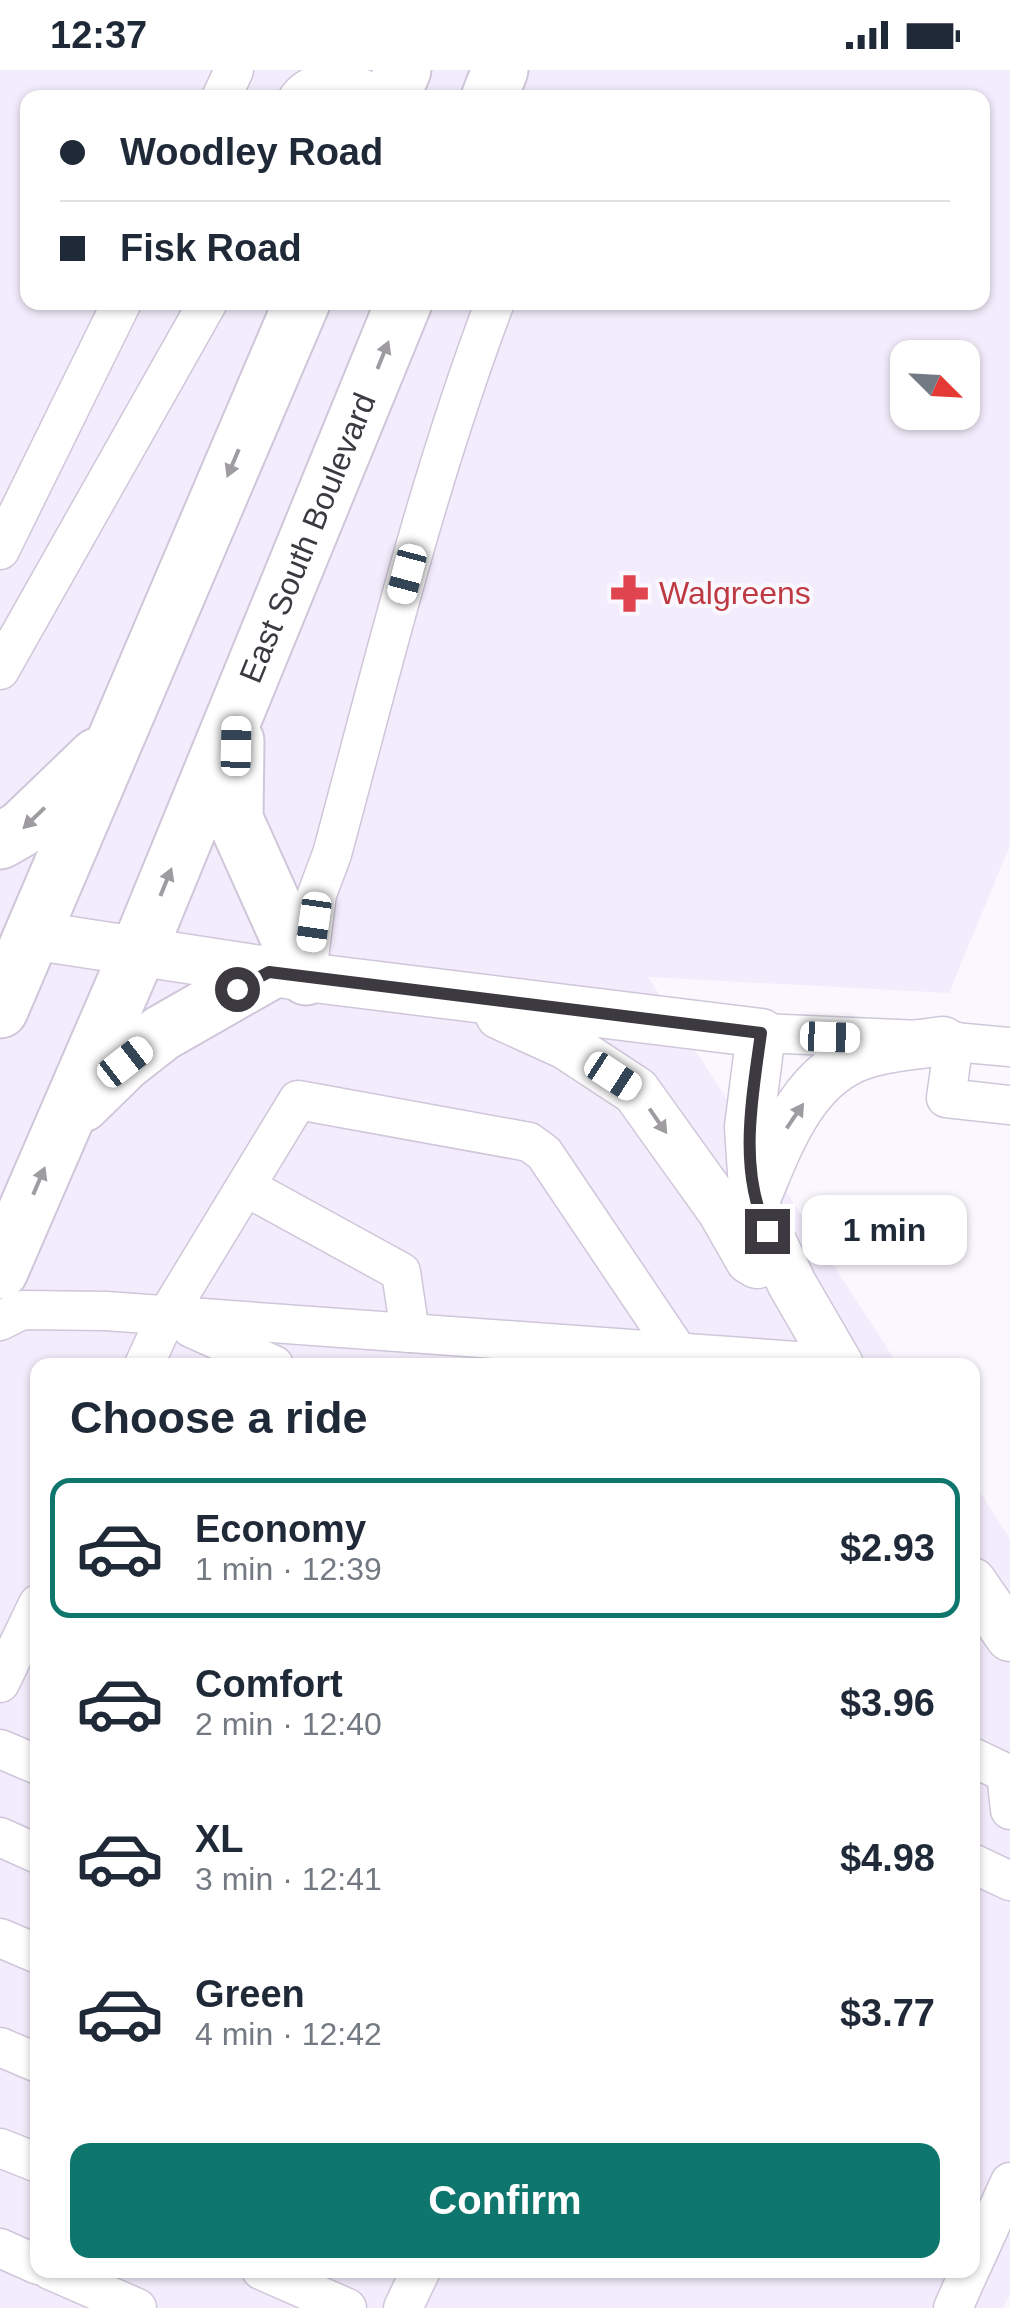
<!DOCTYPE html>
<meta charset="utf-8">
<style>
:root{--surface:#fff;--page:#f2f2f3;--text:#1f2937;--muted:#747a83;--line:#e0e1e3;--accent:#0f766e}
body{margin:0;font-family:Helvetica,sans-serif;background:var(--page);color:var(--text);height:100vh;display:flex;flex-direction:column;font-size:38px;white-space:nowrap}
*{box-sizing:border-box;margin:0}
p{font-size:32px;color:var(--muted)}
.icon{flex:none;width:55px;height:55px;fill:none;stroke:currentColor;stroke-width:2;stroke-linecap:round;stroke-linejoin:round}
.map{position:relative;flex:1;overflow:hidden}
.drawer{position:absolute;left:30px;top:1288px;width:950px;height:920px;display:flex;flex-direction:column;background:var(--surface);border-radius:20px;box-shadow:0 2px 8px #0004}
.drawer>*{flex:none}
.hud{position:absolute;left:20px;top:20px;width:970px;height:220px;border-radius:20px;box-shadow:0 2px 8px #0004;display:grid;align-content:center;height:220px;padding:0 40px;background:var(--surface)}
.needle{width:65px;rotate:114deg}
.buttons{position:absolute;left:890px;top:270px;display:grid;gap:20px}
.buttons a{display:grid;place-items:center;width:90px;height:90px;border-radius:20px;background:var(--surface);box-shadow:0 2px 8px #0004;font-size:50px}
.end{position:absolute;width:45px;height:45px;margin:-22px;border:12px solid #3c3940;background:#fff;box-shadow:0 0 0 5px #fff}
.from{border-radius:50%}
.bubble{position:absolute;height:70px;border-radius:20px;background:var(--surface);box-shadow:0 2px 8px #0004;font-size:32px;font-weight:600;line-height:70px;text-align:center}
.car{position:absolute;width:30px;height:60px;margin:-30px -15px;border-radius:12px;box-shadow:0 0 8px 2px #0007;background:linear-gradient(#fff 24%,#345 0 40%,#fff 0 76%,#345 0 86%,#fff 0)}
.hud b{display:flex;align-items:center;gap:35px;height:95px;font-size:38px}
.hud b+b{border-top:2px solid var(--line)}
.hud i{width:25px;height:25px;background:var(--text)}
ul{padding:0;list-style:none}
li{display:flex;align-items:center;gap:30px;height:140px;margin:0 20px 15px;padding:0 20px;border:5px solid transparent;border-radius:20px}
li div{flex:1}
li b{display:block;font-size:38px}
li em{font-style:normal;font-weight:600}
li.active{border-color:var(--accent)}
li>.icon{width:90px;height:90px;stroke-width:1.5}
h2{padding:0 40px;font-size:45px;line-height:120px}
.action{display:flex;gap:20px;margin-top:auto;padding:20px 40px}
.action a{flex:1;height:115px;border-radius:20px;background:var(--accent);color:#fff;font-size:40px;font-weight:600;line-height:115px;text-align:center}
.status{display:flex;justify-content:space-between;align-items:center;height:70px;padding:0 50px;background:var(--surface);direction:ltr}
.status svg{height:28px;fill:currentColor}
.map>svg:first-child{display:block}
.built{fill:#f3ecfc;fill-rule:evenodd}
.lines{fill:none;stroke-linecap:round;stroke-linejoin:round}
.minor-casing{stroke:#cfc7d9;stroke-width:41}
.major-casing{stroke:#cfc7d9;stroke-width:51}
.highway-casing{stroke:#cfc7d9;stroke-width:59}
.minor{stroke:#fff;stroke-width:38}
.major{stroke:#fff;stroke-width:48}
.highway{stroke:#fff;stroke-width:55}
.oneway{fill:#9e9ca0}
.route{stroke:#3c3940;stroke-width:12}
.labels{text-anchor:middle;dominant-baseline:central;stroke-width:8;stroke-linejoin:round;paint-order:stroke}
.street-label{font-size:32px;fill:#3c3940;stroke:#fbf7ff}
.health-label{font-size:32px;fill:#be3a42;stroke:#fbf7ff;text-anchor:start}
</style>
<div class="status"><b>12:37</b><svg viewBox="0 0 49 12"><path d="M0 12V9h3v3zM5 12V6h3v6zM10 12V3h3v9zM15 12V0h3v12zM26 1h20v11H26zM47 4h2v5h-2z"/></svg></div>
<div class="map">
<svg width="1010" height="2238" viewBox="0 0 1010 2238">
<rect width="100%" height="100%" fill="#fbf7ff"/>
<path class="built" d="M0,0H1010V775L949,923L648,907L898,1295H38V2200H972L973,1411L1010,1469V2223L1003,2238H0ZM28,28H982V232H28ZM908,288H962V342H908Z"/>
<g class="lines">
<defs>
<g id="minor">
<path d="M221,28L234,0"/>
<path d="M298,28C321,0 358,16 386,28"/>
<path d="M0,480L122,232"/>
<path d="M0,600L208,232"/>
<path d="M307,903L317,824L332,784C382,599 427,412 495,232"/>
<path d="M761,963L943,971L1010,977"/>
<path d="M954,971L946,1028L1010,1035"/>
<path d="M246,1117L401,1202L410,1263"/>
<path d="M0,1251L22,1240L106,1241L839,1294"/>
<path d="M191,1258L274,1295"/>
<path d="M144,1295L166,1247L298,1030L529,1072L544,1083L678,1282"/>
<path d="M0,1613L38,1534"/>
<path d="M0,1679L38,1695"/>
<path d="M972,1687L1006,1703L1010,1740"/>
<path d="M0,1767L38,1784"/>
<path d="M972,1793L1010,1811"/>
<path d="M0,1868L38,1884"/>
<path d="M0,1977L38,1993"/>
<path d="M0,2078L38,2093"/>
<path d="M0,2178L38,2195"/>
<path d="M972,2196L1010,2112"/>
<path d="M50,2200L137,2238"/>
<path d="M261,2200L347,2238"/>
<path d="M403,2238L421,2200"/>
<path d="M953,2238L970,2200"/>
</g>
<g id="major">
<path d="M31,865L306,907L761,963L749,1057L754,1134L792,1214L839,1295"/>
<path d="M500,945L566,975L636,1021L722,1141L750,1190L757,1194"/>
<path d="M757,1126C779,1073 804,1002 866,984C890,976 918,975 943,971"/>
<path d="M972,1512L1010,1567"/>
</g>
<g id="highway">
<path d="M391,28L403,0"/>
<path d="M489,28L500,0"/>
<path d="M236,671L235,749L306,907"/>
<path d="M0,771L21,759L97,686"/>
<path d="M0,940L302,232"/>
<path d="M82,1034L125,992L162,963L269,902"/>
<path id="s1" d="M0,1201L138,882L404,232"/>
</g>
</defs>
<use href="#minor" class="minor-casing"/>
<use href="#major" class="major-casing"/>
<use href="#highway" class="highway-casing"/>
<use href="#minor" class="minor"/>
<use href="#major" class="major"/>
<use href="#highway" class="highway"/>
</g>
<defs><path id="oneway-solid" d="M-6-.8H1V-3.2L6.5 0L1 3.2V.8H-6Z" transform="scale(2.5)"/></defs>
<g class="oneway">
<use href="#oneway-solid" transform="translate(383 285) rotate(-68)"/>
<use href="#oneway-solid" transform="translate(233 393) rotate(113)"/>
<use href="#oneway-solid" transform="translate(34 748) rotate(136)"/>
<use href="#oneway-solid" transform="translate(166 812) rotate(-68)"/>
<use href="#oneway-solid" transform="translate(795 1046) rotate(-56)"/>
<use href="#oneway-solid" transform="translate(658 1051) rotate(55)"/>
<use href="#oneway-solid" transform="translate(39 1111) rotate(-67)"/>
</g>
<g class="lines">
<path class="route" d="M237,919L269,902L761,963C752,1029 738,1099 767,1161"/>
</g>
<defs>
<symbol id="pharmacy-bare" viewBox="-9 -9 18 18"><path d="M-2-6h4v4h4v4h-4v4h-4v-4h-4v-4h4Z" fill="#e0444e" stroke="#fbf7ff" stroke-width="2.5" paint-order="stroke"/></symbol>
</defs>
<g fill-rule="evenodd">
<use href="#pharmacy-bare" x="602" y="496" width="55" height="55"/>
</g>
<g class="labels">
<g class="street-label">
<text stroke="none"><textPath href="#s1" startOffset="795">East South Boulevard</textPath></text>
</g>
<g class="health-label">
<text x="659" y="523">Walgreens</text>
</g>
</g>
</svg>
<div class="buttons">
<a><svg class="needle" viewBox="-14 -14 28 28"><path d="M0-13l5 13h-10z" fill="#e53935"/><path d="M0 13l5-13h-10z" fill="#747a83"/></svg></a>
</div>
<i class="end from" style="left:237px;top:919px"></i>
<i class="end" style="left:767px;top:1161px"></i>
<div class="bubble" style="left:802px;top:1125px;width:165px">1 min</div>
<i class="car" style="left:407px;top:504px;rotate:195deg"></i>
<i class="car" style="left:236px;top:676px;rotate:1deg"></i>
<i class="car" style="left:314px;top:852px;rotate:188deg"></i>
<i class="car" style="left:830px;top:967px;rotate:92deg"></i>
<i class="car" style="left:125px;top:992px;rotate:52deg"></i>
<i class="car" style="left:613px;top:1006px;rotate:123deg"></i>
<div class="hud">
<b><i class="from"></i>Woodley Road</b>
<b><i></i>Fisk Road</b>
</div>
<section class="drawer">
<h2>Choose a ride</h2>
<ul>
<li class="active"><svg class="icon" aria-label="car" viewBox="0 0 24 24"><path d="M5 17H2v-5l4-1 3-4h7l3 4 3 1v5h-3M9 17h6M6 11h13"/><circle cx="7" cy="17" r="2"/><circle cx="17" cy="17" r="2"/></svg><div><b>Economy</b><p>1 min · 12:39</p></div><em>$2.93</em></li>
<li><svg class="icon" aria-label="car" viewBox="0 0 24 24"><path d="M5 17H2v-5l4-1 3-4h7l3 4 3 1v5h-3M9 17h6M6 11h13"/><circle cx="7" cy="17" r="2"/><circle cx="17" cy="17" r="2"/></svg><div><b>Comfort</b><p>2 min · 12:40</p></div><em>$3.96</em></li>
<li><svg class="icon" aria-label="car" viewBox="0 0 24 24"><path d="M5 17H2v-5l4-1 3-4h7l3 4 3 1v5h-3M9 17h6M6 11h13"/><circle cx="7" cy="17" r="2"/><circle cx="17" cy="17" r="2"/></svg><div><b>XL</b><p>3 min · 12:41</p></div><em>$4.98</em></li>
<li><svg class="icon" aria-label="car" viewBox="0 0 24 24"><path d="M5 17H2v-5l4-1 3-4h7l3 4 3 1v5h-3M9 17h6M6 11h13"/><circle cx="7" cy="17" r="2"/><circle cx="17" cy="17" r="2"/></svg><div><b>Green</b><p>4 min · 12:42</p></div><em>$3.77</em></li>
</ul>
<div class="action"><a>Confirm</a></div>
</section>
</div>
